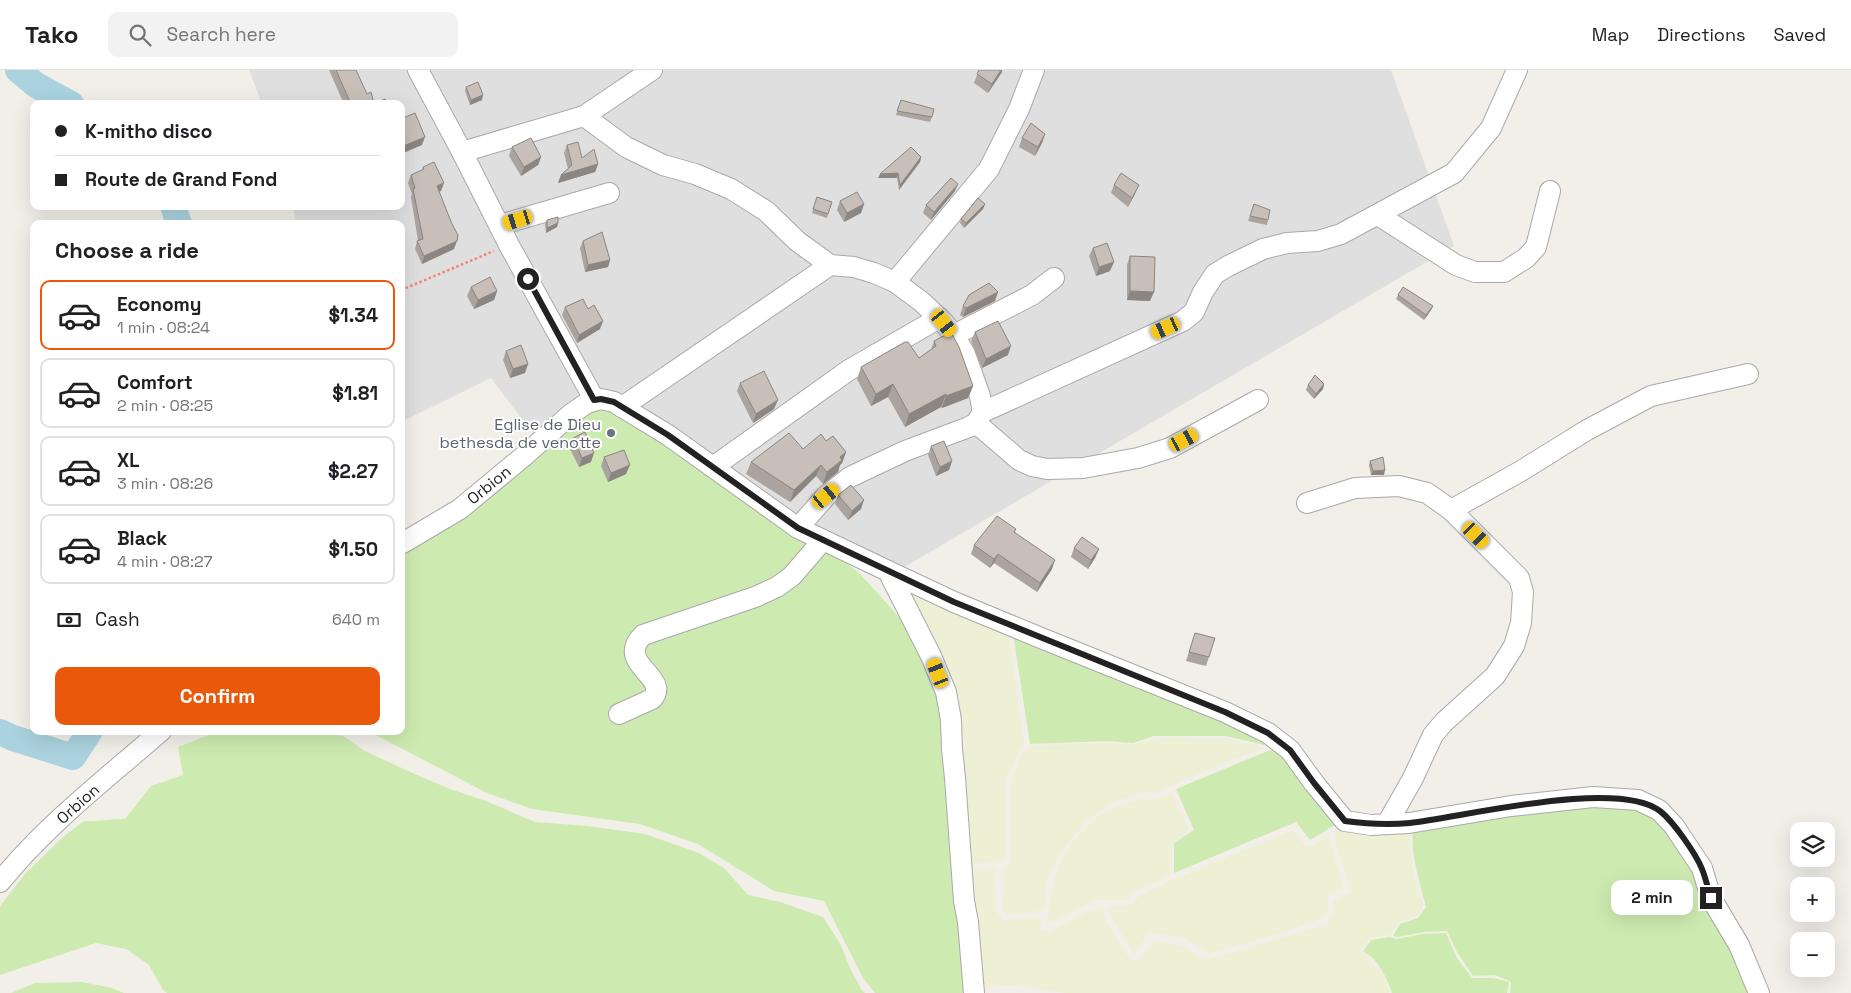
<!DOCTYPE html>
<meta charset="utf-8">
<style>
:root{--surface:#fff;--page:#f2f2f2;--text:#202124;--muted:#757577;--line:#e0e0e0;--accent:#ea580c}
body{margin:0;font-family:"Space Grotesk",sans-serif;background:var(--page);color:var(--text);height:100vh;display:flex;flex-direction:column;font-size:19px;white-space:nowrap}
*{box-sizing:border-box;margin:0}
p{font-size:16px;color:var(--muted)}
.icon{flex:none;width:28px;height:28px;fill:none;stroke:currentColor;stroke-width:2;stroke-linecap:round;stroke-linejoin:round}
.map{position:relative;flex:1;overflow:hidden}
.details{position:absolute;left:30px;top:150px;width:375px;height:515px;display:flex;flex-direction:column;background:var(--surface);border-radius:10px;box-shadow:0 5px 20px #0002}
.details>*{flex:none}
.hud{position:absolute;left:30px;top:30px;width:375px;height:110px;border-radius:10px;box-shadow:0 5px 20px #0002;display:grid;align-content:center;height:110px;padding:0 25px;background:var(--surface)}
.tools{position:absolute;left:1790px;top:752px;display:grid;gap:10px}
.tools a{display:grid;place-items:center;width:45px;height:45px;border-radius:10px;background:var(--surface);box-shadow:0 5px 20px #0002;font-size:25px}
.end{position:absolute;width:22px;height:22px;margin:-11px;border:6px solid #222;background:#fff;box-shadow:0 0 0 2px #fff}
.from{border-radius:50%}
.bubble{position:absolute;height:35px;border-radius:10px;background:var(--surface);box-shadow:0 5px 20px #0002;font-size:16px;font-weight:800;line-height:35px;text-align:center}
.car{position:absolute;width:15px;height:30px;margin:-15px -8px;border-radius:6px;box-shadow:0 0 4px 1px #0007;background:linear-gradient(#f5c518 24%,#345 0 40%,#f5c518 0 76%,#345 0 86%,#f5c518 0)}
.hud b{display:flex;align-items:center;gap:18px;height:48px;font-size:19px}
.hud b+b{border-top:1px solid var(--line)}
.hud i{width:12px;height:12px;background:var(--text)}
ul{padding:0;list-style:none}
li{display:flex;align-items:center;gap:15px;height:70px;margin:0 10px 8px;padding:0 15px;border:2px solid var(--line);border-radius:10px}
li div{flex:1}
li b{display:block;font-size:19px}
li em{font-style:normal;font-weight:800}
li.current{border-color:var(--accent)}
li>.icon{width:45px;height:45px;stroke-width:1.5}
h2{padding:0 25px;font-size:22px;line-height:60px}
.pay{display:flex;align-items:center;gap:12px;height:55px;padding:0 25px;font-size:19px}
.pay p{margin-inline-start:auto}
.cta{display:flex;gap:10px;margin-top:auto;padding:10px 25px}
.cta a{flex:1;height:58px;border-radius:10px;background:var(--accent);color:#fff;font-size:20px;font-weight:800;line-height:58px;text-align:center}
header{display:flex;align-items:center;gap:30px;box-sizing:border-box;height:70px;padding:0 25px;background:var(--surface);border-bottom:1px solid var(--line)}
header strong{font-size:24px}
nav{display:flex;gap:28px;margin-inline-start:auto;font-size:18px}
.search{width:350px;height:45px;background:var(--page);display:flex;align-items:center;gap:12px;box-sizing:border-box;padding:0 18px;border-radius:10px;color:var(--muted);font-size:19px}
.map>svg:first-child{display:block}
.residential{fill:#e0dfdf}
.farmland{fill:#eef0d5}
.grass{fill:#cdebb0}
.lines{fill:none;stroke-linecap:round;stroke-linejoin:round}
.river{stroke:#aad3df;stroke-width:26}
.minor-casing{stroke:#a9a9a9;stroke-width:22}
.path{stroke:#fa8072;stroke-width:2.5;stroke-dasharray:2.5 2.5;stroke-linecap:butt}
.minor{stroke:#fff;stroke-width:20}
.wall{fill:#aba49e}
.shaded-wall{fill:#8b8681}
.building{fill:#c7bfb8;stroke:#8b8681}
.route{stroke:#222;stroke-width:6}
.worship-dot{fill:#6b7280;stroke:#fff;stroke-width:2}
.labels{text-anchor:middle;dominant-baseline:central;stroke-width:4;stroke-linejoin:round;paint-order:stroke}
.worship-label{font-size:16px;fill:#5b616d;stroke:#fff;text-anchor:end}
.street-label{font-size:16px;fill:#222;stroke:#fff}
</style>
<header>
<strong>Tako</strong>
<div class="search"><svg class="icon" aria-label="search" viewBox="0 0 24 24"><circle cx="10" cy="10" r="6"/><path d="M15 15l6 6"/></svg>Search here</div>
<nav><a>Map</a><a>Directions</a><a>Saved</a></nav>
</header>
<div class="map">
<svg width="1851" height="923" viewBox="0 0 1851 923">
<rect width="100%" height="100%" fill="#f2efe9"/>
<path class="residential" d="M249,0H1391L1454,176L889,506L762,447L585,433L491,308L401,352V154H295L293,136H401V34H262Z"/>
<g class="farmland">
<path d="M908,516L1005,549L1011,581L1024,672L1005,712L1006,789L967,795L914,551Z"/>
<path d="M1168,668L1228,669L1266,678L1239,687L1157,722L1133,726L1114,732L1088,749L1060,783L1047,809L1044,840L1012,845L1003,841L1004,796L1011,794L1010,725L1013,706L1019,689L1026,679L1032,676L1057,675L1112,673L1135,674L1153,669Z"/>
<path d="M1171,722L1189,760L1172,772L1171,804L1156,812L1137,819L1127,830H1094L1056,851L1047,854L1051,823L1058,797L1072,773L1085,759L1102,743L1118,736L1139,729L1164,727Z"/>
<path d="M1410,756V778L1415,810L1424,835L1419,845L1399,852L1390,865L1370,867L1360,882L1366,885L1382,904L1390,921L1389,923H1065L1014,915H996L981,920L970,799L995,798L996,841L1004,851L1041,847L1040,860L1050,862L1087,841L1103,837L1106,851L1131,891L1138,890L1156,870L1187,878L1204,890L1229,884L1327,854L1335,839L1333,831L1351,822L1335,771V761L1344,757Z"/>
<path d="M1293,760L1305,775L1312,776L1328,765L1344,819L1327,825L1329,836L1325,846L1289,861L1209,883L1186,869L1149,862L1134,885L1108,841L1115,836L1131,835L1139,826L1172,810Z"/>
</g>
<g class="grass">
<path d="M576,336L616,337L802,457L860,504L892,539L927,582L944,640L956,836L966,923H875L863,908L824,831L774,821L698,774L640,754L532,739L487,723L368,661H401V479Z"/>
<path d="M1011,551L1277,669L1264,675L1226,666H1154L1133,673L1107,671L1030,674Z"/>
<path d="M219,661H330L345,667L365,681L417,705L450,719L486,731L535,752L588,756L645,764L699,783L724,798L748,825L780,832L823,847L841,875L850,898L861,919L865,923H167L163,920L149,895L126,879L96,873L0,905V836L25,804L64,766L84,751C97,752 111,749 125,749L151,716L183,705L178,677Z"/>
<path d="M1282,675L1338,753L1310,770L1296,752L1174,803V773L1194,760L1176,719Z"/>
<path d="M1641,723L1729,836L1767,923H1510L1511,912L1495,905L1473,906L1457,882L1447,861L1425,862L1398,867L1393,866L1400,854L1418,848L1426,837C1419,809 1410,784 1413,756Z"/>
<path d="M1446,863L1457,888L1472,908H1493L1509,912L1507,923H1392C1388,910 1377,886 1363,882L1371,870L1390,867L1396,869L1423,864Z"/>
<path d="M82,912L112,918L124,923H11L35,913Z"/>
</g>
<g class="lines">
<g class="river">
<path d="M18,0L36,15L71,34"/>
<path d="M173,136L179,154"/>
<path d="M0,662L13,668L73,687L90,661"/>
</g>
<defs>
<g id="minor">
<path d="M418,0L462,82L509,175L594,329"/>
<path d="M584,46L626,77L663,95L695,104L731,119L766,141L797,171L830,195L854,197L874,203L895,212L922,232L944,253L954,265L965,284L980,326L983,342"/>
<path d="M462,82L584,46L652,0"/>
<path d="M1378,145L1456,195L1475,202H1504L1526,188L1536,177L1550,121"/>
<path d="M500,155L609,123"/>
<path d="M895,212L989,99L1019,39L1034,0"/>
<path d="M954,265L1032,225L1054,208"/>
<path d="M622,337L830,195"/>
<path d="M976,353L1019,390L1032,396L1047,399L1083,398L1138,388L1170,378L1258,330"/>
<path d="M713,397L849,300L939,248"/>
<path d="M1307,433L1355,418L1399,416L1427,423L1451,440L1519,508L1523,522L1521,553L1514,576L1495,606L1444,652L1433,665L1413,708L1387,754"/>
<path d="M1451,440L1521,401L1587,360L1651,326L1748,304"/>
<path d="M798,458L826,426L850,407L905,381L969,357L976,353L983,342L1183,251L1194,242L1203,222L1215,204L1228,196L1263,179L1287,173L1318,171L1341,164L1454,103L1491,58L1517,0"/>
<path d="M401,474L460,439L524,386L571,344L587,333L601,329L614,332L622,337L668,365L798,458L888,501L931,586L946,622L951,650L952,679L955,708L964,831L968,852L974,923"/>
<path d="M888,501L954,532L1041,568L1225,642L1268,663L1290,680L1314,713L1345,751L1371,755L1409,753L1511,736L1593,727L1638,730L1659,740L1674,756L1702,798L1711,828L1739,875L1759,923"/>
<path d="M619,644L652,629C672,607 614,594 643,565L755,527L777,517L792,506L823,470"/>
<path d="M0,812C46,755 106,709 161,661"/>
</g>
</defs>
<use href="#minor" class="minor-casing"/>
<path class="path" d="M401,220L494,181"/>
<use href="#minor" class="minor"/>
</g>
<g class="wall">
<path d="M329,0H356L367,24L374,34H344Z"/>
<path d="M979,0L1002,2L988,23L974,13Z"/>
<path d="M466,17L482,30L470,35L465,21Z"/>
<path d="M901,30L932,47L930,52L896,45Z"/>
<path d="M1045,64L1042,73L1035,86L1019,77L1022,68Z"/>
<path d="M567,75L582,88L598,94L595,102L558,113L561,105L568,99L564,83Z"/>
<path d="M512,77L541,87L538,95L521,106L509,86Z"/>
<path d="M921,87L920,92L899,120L897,108H878Z"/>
<path d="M423,97L441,121L439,122L454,179L422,194L415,179L417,171H418L411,127L412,124L408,113L411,105L422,100Z"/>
<path d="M1114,115L1135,124L1128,137L1111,123Z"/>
<path d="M955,121L931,150L923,143L926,135Z"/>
<path d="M817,127L832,132L827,148L812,143Z"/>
<path d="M840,131L864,134L861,143L844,152L837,140Z"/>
<path d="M985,134L983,139L964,158L960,153L961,149Z"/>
<path d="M1254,134L1268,150L1267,155L1248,151Z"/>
<path d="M547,150L558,153L557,157L546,163L545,154Z"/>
<path d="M583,171L610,190L608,197L585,202L580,178Z"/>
<path d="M1093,178L1110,201L1096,206L1089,186Z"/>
<path d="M1130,186L1150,231L1127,230V195Z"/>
<path d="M471,217L497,221L494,230L474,239L467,226Z"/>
<path d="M1398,225L1433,236L1431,240L1424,250L1396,229Z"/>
<path d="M995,231L963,247L960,245L963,236Z"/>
<path d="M565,237L588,239L600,259L577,273L562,245Z"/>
<path d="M975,262L1008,285L982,298L971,271Z"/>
<path d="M934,271L973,316L968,328L942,338L941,337L905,357L888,327L871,336L857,309L861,297L919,288L931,280Z"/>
<path d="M506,281L528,294L525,303L510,308L503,290Z"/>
<path d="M740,313L774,339L753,353L737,321Z"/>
<path d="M1324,314L1323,319L1314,329L1306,320L1308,315Z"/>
<path d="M573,368L591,392L579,397L569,377Z"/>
<path d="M826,371L846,382L842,393L840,395L838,402L823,414L816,406L790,432L746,404L751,392L803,379Z"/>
<path d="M931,376L952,391L949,400L936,406L928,385Z"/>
<path d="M604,387L626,404L608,412L601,396Z"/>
<path d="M1370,391L1384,405H1371L1369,395Z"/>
<path d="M838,425L861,439L848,450L835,434Z"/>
<path d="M1016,459L1015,462L1052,499L1037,522L994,493L990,498L971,484L974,475Z"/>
<path d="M1074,478L1099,479L1095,488L1088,499L1071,487Z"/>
<path d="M1195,563L1209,587L1206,596L1186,591Z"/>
</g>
<g class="shaded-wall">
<path d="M1001,0H1002V2L988,23L992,14Z"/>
<path d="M483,25L482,30L470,35L471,30Z"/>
<path d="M1045,64L1042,73L1035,86L1038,77Z"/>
<path d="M425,67L422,75L401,84V77Z"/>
<path d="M541,87L538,95L521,106L524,97Z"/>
<path d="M921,87L920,92L899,120L900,115Z"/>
<path d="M598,94L595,102L558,113L561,105Z"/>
<path d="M898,103L897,108H878L880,104Z"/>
<path d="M444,113L441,121L434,124L437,116Z"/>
<path d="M958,114L955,121L931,150L934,142Z"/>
<path d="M1139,115L1135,124L1128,137L1132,128Z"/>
<path d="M864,134L861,143L844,152L847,143Z"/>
<path d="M985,134L983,139L964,158L966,153Z"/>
<path d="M558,153L557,157L546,163L547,158Z"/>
<path d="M457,171L454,179L422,194L424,186Z"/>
<path d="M610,190L608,197L585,202L588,195Z"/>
<path d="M1114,192L1110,201L1096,206L1099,197Z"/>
<path d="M497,221L494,230L474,239L478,230Z"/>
<path d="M1130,221L1154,222L1150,231L1127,230Z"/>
<path d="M998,222L995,231L963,247L966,238Z"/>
<path d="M1433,236L1431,240L1424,250L1426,245Z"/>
<path d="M603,251L600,259L577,273L579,265Z"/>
<path d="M1011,276L1008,285L982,298L986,289Z"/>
<path d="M528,294L525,303L510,308L513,299Z"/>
<path d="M893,314L888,327L871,336L876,324Z"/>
<path d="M1324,314L1323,319L1314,329L1316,324Z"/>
<path d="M973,316L968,328L942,338L946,326Z"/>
<path d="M946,324L941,337L905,357L909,344Z"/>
<path d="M778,330L774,339L753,353L756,344Z"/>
<path d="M846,382L842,393L840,395L838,402L823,414L827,402L840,387Z"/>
<path d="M594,383L591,392L579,397L582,388Z"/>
<path d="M952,391L949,400L936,406L940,397Z"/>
<path d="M630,395L626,404L608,412L611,403Z"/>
<path d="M821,395L816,406L790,432L794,420Z"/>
<path d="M1385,400L1384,405H1371L1373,401Z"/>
<path d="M864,430L861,439L848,450L852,441Z"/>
<path d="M1099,479L1095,488L1088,499L1091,490Z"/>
<path d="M998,484L994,493L990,498L994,489Z"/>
<path d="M1055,490L1052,499L1037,522L1040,513Z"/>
</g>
<g class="building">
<path d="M336,0H356L367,24L371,22L374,34L385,29L387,34H344L350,32Z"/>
<path d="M979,0H1001L992,14L977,4Z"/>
<path d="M478,12L483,25L471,30L466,17Z"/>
<path d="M901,30L934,39L932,47L897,41Z"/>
<path d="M415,43L425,67L401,77V49Z"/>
<path d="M1031,53L1045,64L1038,77L1022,68Z"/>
<path d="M531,68L541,87L524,97L512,77Z"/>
<path d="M578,72L582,88L594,79L598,94L561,105L572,95L567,75Z"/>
<path d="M911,77L921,87L900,115L898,103L880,104Z"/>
<path d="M434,92L444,113L437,116L452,154L458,165L457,171L424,186L417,171L423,169L413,119L415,118L411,105L424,99L423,97Z"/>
<path d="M1121,103L1139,115L1132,128L1114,115Z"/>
<path d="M951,108L958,114L934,142L926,135Z"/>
<path d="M857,122L864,134L847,143L840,131Z"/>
<path d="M817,127L832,132L828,144L813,139Z"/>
<path d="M978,128L985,134L966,153L961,149Z"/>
<path d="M1254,134L1270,140L1268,150L1250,146Z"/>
<path d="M558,147V153L547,158V150Z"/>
<path d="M602,162L610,190L588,195L583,171Z"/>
<path d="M1107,173L1114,192L1099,197L1093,178Z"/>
<path d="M1130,186L1155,187L1154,222L1130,221Z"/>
<path d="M490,207L497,221L478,230L471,217Z"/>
<path d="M989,213L998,222L966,238L963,236L969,225Z"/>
<path d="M1403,217L1433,236L1426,245L1398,225Z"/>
<path d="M583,229L588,239L594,235L603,251L579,265L565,237Z"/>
<path d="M998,251L1011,276L986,289L975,262Z"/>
<path d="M951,262L959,277L973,316L946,326V324L909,344L893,314L876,324L861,297L905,272H908L919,288L936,276L934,271Z"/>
<path d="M521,275L528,294L513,299L506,281Z"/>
<path d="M764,301L778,330L756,344L740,313Z"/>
<path d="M1315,305L1324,314L1316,324L1308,315Z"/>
<path d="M585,362L594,383L582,388L573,368Z"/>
<path d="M789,363L803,379L821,364L826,371L833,366L846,382L840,387L842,390L827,402L821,395L794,420L751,392Z"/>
<path d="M944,371L952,391L940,397L931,376Z"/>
<path d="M624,380L630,395L611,403L604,387Z"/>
<path d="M1383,387L1385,400L1373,401L1370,391Z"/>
<path d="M851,415L864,430L852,441L838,425Z"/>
<path d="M997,446L1016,459L1014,462L1055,490L1040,513L998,484L994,489L974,475Z"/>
<path d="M1082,467L1099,479L1091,490L1074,478Z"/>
<path d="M1195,563L1215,568L1209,587L1189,582Z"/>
</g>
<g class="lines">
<path class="route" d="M528,209L594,330L601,329L614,332L668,365L798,458L954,532L1225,642L1268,663L1290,680L1314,713L1345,751C1367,754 1388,755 1410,753C1464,747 1617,708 1660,741C1673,751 1696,784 1702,799C1706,809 1708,819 1711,828"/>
</g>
<circle class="worship-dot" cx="611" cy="363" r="5"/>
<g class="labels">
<g class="worship-label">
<text x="601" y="354">Eglise de Dieu<tspan x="601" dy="18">bethesda de venotte</tspan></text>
</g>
<g class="street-label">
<text transform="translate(489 415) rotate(-39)">Orbion</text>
<text transform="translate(78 734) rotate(-42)">Orbion</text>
</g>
</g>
</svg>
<div class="tools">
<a><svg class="icon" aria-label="layers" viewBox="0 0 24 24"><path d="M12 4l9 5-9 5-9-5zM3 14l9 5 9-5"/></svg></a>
<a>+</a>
<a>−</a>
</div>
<i class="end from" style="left:528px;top:209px"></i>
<i class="end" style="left:1711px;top:828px"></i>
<div class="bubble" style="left:1611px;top:810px;width:82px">2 min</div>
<i class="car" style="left:518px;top:150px;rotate:253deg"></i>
<i class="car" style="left:944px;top:253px;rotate:141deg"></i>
<i class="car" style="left:1166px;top:258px;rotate:246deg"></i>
<i class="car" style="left:1184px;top:370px;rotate:62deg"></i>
<i class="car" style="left:826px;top:426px;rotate:51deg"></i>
<i class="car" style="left:1476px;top:465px;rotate:135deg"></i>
<i class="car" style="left:938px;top:603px;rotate:339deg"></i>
<div class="hud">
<b><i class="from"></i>K-mitho disco</b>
<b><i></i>Route de Grand Fond</b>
</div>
<section class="details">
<h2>Choose a ride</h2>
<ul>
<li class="current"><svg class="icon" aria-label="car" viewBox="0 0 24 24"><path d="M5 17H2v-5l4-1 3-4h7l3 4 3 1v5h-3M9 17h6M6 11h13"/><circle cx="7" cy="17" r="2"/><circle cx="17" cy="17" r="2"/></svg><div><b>Economy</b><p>1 min · 08:24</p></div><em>$1.34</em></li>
<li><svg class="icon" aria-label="car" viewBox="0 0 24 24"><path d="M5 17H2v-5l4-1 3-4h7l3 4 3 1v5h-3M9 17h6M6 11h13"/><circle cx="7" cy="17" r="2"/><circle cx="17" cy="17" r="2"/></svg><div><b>Comfort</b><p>2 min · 08:25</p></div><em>$1.81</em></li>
<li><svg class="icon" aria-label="car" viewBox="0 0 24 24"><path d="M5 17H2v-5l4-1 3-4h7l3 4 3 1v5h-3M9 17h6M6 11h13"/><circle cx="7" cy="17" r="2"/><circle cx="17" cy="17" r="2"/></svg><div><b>XL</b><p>3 min · 08:26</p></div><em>$2.27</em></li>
<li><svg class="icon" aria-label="car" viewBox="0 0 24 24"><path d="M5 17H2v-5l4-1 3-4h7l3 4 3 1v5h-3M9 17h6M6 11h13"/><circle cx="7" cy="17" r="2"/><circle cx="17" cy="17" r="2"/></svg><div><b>Black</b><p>4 min · 08:27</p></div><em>$1.50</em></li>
</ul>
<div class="pay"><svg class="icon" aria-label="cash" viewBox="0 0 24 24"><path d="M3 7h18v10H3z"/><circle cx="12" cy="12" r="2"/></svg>Cash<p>640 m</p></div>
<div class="cta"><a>Confirm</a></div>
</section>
</div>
